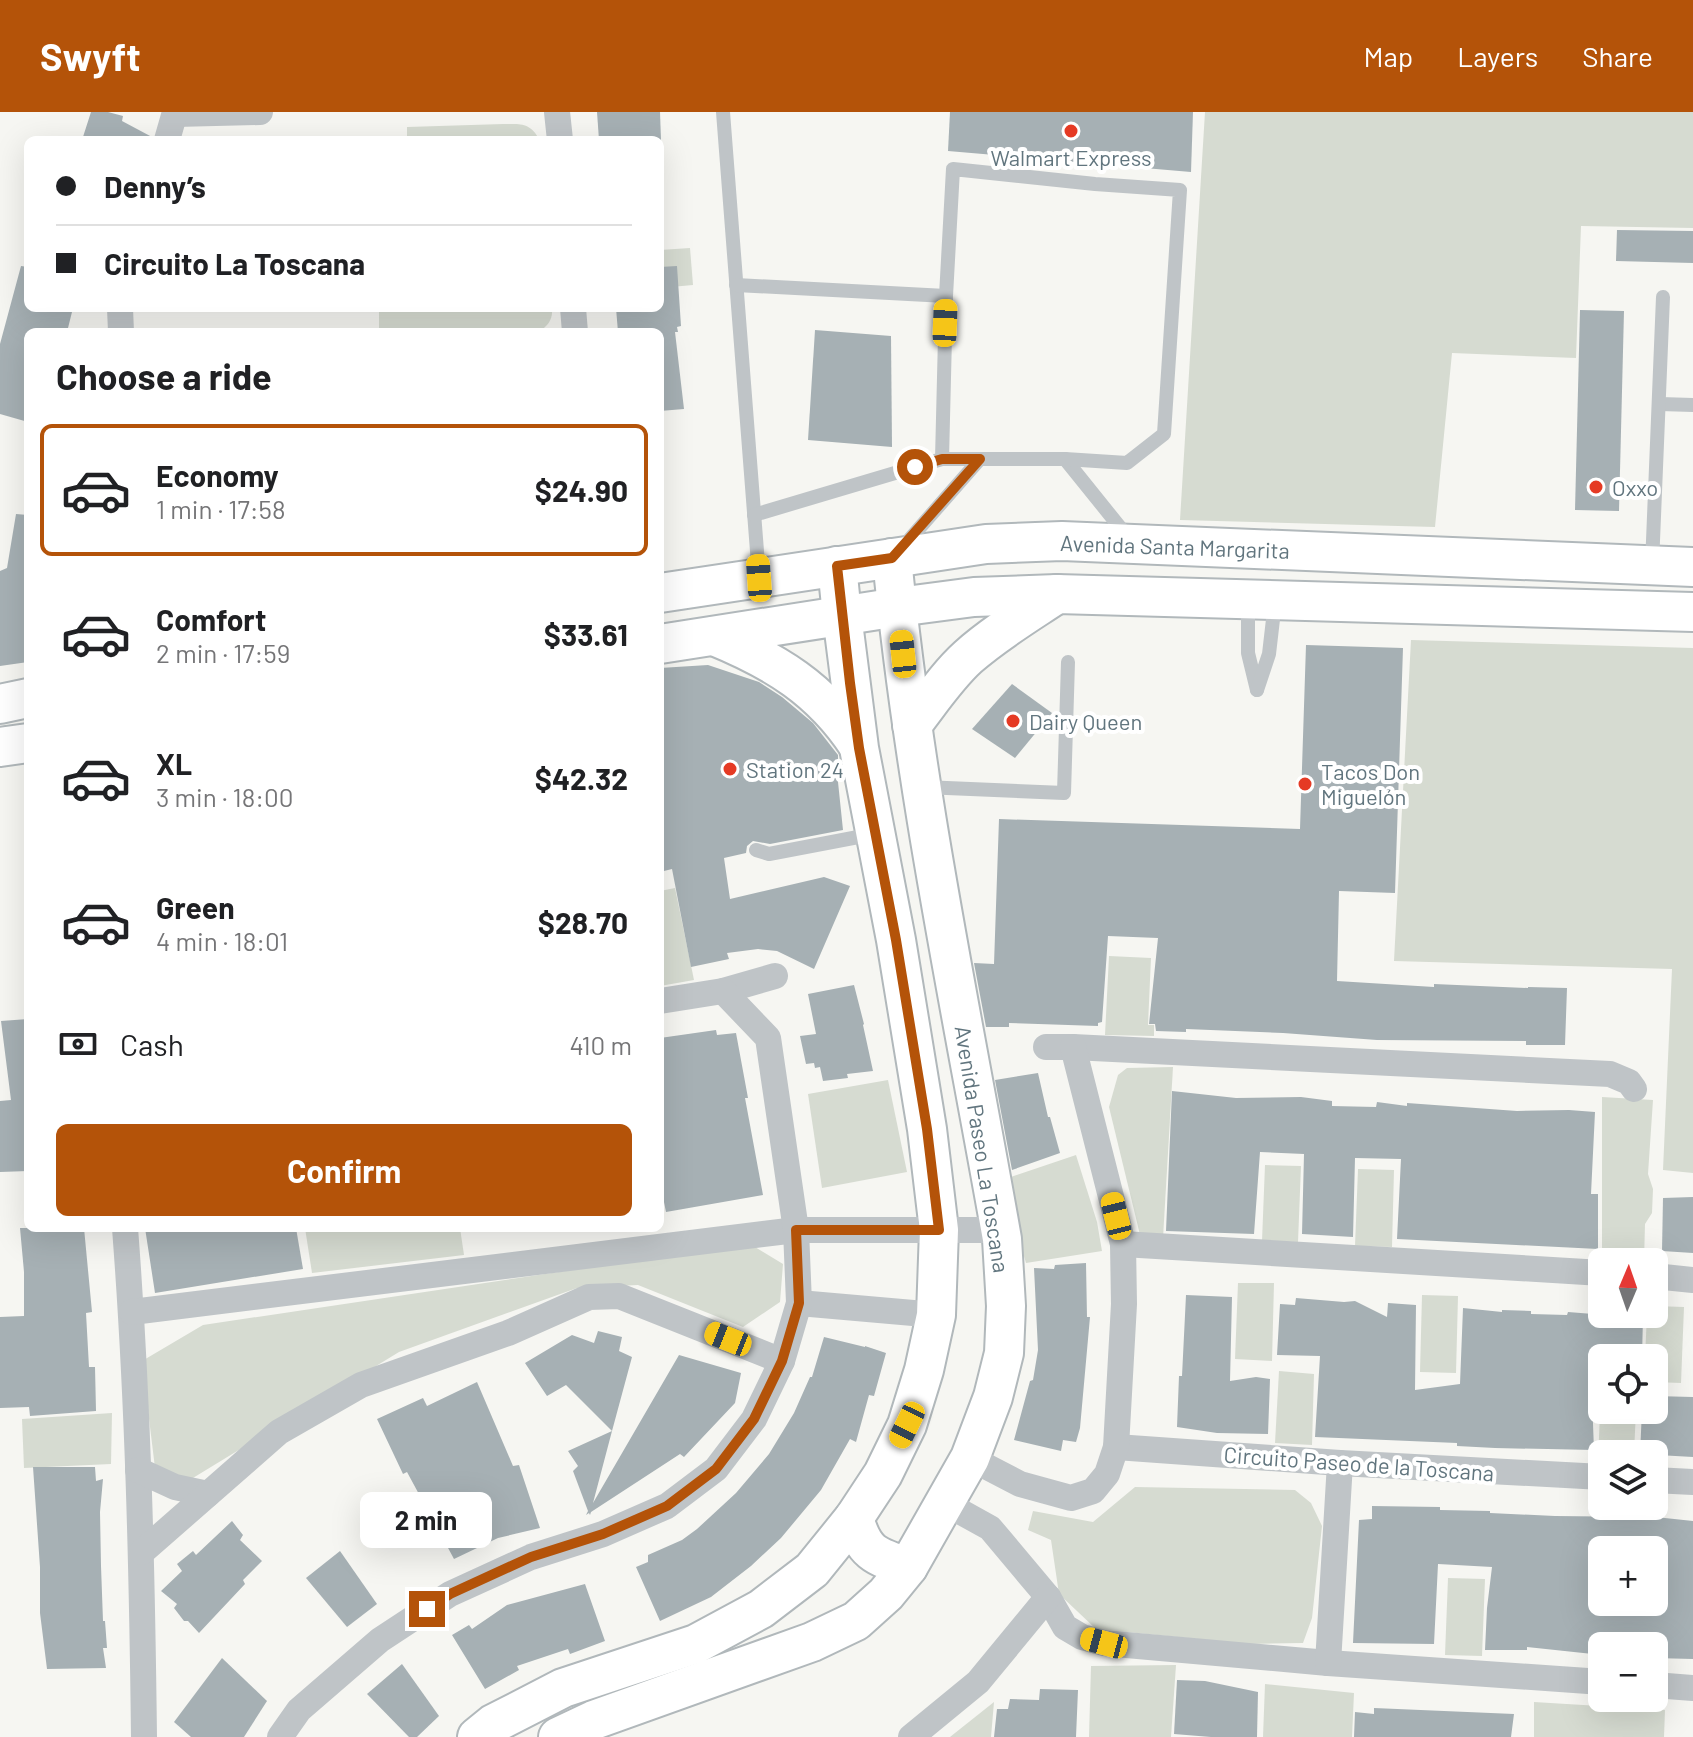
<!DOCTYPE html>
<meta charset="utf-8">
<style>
:root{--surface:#fff;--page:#f2f2f2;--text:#202124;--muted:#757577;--line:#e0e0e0;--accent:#b45309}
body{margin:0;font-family:Barlow,sans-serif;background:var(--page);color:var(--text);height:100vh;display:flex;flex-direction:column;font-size:30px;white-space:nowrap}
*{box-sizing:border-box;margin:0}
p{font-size:26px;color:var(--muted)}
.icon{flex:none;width:44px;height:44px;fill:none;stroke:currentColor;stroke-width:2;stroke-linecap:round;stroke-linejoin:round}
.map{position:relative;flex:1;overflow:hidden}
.details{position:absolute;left:24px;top:216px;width:640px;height:904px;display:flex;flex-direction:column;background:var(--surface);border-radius:12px;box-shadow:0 8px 32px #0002}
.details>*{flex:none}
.hud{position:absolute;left:24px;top:24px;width:640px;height:176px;border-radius:12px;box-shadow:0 8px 32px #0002;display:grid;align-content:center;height:176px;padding:0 32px;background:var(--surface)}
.needle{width:52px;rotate:2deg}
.controls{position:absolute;left:1588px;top:1136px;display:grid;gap:16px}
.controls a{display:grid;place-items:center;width:80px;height:80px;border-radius:12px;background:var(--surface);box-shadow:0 8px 32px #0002;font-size:40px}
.end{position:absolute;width:36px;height:36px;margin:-18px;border:10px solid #b45309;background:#fff;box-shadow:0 0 0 4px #fff}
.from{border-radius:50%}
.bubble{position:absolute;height:56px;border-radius:12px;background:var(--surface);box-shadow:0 8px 32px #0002;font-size:26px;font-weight:700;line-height:56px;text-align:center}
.car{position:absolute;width:24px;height:48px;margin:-24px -12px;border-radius:10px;box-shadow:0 0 6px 2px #0007;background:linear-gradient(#f5c518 24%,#345 0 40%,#f5c518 0 76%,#345 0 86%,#f5c518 0)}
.hud b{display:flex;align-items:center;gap:28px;height:76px;font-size:30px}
.hud b+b{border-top:2px solid var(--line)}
.hud i{width:20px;height:20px;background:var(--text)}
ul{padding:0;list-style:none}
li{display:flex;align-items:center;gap:24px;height:132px;margin:0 16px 12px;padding:0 16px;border:4px solid transparent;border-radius:12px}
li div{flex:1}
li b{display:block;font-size:30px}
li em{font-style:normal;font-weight:700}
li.on{border-color:var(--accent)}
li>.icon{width:72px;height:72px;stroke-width:1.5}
h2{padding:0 32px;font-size:36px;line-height:96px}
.pay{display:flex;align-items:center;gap:20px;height:88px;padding:0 32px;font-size:30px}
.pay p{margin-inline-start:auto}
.button{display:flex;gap:16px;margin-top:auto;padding:16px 32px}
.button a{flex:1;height:92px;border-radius:12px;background:var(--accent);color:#fff;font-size:32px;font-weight:700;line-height:92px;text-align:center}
header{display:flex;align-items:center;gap:48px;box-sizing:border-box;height:112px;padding:0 40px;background:var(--accent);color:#fff}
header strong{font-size:38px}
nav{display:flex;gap:44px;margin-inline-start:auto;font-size:28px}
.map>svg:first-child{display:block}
.green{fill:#d6dbd1}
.building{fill:#a6b0b4;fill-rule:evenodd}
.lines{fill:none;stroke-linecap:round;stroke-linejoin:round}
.secondary-casing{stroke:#b1b8bb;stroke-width:42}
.lane{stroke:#bfc4c7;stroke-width:14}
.street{stroke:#bfc4c7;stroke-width:26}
.secondary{stroke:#fff;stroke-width:38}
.route{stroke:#b45309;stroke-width:10}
.poi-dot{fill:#e53a24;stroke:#fff;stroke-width:3}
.labels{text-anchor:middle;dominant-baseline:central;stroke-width:8;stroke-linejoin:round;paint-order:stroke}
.poi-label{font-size:22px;fill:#61757e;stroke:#fff;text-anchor:start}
.street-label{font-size:22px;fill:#61757e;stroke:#fff}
</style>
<header>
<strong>Swyft</strong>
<nav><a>Map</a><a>Layers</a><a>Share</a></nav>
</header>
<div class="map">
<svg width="1693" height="1625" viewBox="0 0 1693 1625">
<rect width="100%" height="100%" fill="#f6f6f2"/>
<g class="green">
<path d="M1205,0H1693V116L1581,114L1576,246L1452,241L1435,415L1180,408Z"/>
<path d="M503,12C522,12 529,10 540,28H407V15Z"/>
<path d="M690,136L693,173L660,176V138Z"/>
<path d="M379,196H552C553,208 548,213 539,220H379Z"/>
<path d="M1411,528L1693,536V1061L1663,1058L1672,857L1394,849Z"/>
<path d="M675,776L694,868L660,874V779Z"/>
<path d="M1109,844L1151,846L1148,913H1154V924L1105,923Z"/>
<path d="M1173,955L1163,1126L1141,1127L1109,995L1118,963L1127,956Z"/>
<path d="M888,968L907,1060L822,1076L808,982Z"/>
<path d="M1602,985L1653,988L1648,1062L1653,1077L1652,1101L1645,1112L1644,1149L1602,1148Z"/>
<path d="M1076,1043L1097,1110L1102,1139L1026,1151L1002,1068Z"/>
<path d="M1265,1053L1301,1054L1298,1130L1262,1129Z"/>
<path d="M1358,1057L1394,1058L1392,1135L1355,1134Z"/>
<path d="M305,1116H460L464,1143L312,1161Z"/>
<path d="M755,1135L783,1152L780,1190L743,1215L638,1173L577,1176L399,1240L188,1369L155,1356L142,1249L203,1213L706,1138Z"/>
<path d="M1238,1171H1274L1272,1249L1235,1247Z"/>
<path d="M1422,1183L1458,1184L1456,1261L1420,1260Z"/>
<path d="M1654,1194L1684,1195L1681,1271L1654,1270V1246H1645L1647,1202H1654Z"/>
<path d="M1279,1259L1314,1262L1312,1333L1275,1331Z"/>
<path d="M1601,1274L1602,1298H1636L1634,1342H1602V1351H1598Z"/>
<path d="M112,1301L111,1352L24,1356L22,1307Z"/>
<path d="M1135,1375L1295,1378L1311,1391L1322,1414L1312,1506L1303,1531L1249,1532L1096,1517L1059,1482L1051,1428L1028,1418L1033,1399L1093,1410Z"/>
<path d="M1448,1466L1485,1467L1482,1544L1445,1543Z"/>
<path d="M1176,1553L1171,1625H1089L1091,1554Z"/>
<path d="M1265,1572L1354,1581L1352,1625H1263Z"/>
<path d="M994,1590L991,1625H950Z"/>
<path d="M1534,1590L1665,1598L1664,1625H1534Z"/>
</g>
<g class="building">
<path d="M91,0H108L123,4L122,9L152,25L151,28H82Z"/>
<path d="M597,0H660L661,28H599Z"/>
<path d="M950,0H1193L1191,60L948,39Z"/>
<path d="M1617,118L1693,119V151L1616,149Z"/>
<path d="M21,154L28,155V196H73L67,220H28V310L0,302V232Z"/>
<path d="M677,154L681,214L677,215L678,220H675L684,297L660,299V220H618L616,196H660V155Z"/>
<path d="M1580,198L1624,199L1619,399L1575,398Z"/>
<path d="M815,218L891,224L892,335L808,328Z"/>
<path d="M16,402L28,403V550L0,554V459L7,456Z"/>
<path d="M1306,533L1403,536L1395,781L1339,779L1337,869L1434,875V872L1528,876V875L1567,876L1565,933H1526V929L1377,928L1283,921L1186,917V920L1156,919L1155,912H1149L1158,826L1108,824L1102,910L1098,911V914L1009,911V915H986L974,851L994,852L999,707L1300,717Z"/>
<path d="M708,553L759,570L782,585L813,611L838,643V670L843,718L770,732L753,729L747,734L746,741L724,746L730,787L824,765L850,774L814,857L777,839L758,837L727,841L729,847L691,855L672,757L660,760V556Z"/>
<path d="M1012,572L1052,601L1015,646L972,617Z"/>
<path d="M854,873L864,912L863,913L873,959L847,962L848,966L823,969L820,955L815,956L814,951L806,952L800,924L816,922L808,882Z"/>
<path d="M28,907V1059L0,1060V989L11,988L1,909Z"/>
<path d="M716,918L717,923L736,921L748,986H745L763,1083L666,1100L660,1070V926Z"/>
<path d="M1038,961L1048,1005H1050L1060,1041L1012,1058L995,968Z"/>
<path d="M1172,979L1236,986L1301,985L1332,989V994L1376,995L1377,990L1407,994V991L1517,999L1569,998L1595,1000L1591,1082H1598V1137L1397,1127L1401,1047L1355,1046L1353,1125L1302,1122L1304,1042L1260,1040L1254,1122L1166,1119Z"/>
<path d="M1693,1085V1141L1662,1139L1663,1086Z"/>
<path d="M20,1116H84L92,1200L86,1201L89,1255H95L96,1299L30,1304L29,1295L0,1296V1205L24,1204V1160Z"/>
<path d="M145,1116H296L303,1157L155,1181Z"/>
<path d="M1086,1151L1087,1205H1090L1080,1316L1076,1330L1063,1328L1061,1339L1014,1328L1030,1269L1033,1268L1038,1238L1034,1156L1054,1157L1055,1153Z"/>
<path d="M1186,1183L1232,1185L1230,1269L1256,1265L1270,1267L1268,1322L1217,1321L1177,1315L1179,1264H1182Z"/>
<path d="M1296,1186L1344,1190L1355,1189L1387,1205L1388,1191L1416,1193L1415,1278L1460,1272L1463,1196L1502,1200V1198L1531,1199V1202L1567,1203L1568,1200L1618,1204H1643L1642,1246H1602V1259H1591L1594,1338L1495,1336L1457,1334V1331L1315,1325L1320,1244L1277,1243L1280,1192L1295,1193Z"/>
<path d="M598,1219L622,1225L619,1239L632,1245L612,1319L566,1273L547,1284L525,1251L572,1223L594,1231Z"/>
<path d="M824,1225L865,1235V1234L886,1241L874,1284L869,1283L856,1330L850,1327L821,1378L781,1426L751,1454L711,1485L660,1509L636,1455L648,1450V1443L682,1428L697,1417L736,1381L769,1342L794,1301L810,1265H812Z"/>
<path d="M679,1243L741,1261L735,1291L684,1345L680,1342L591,1400L590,1403L589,1401L586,1403L588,1399L573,1359L578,1354L568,1339L612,1319L593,1391Z"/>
<path d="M477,1270L513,1354L519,1353L540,1416L498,1426L454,1447L407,1360L403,1362L377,1307L423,1286L427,1294Z"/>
<path d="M1654,1284L1693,1285V1345L1640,1342L1642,1298H1654Z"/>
<path d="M33,1355H95L96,1369L103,1367L100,1400L101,1454L103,1509H105L107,1536H103L106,1556L47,1557L40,1501V1455Z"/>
<path d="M1372,1394L1440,1395V1398L1490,1399V1401L1555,1404L1646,1405V1404L1693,1409V1547L1654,1546V1534H1602V1543L1527,1535V1538H1485L1487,1496L1492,1455L1438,1452L1434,1532L1353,1531L1359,1408L1372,1407ZM1602,1438H1654V1490H1602Z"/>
<path d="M232,1409L243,1423L240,1428L262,1449L243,1468L245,1472L199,1521L188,1509H184L174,1496L177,1492L161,1479L182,1459L177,1452L193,1439L196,1443Z"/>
<path d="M340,1439L377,1492L347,1515L306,1466Z"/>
<path d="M585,1472L605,1529L570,1542L568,1537L517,1554L519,1558L485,1577L452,1523L469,1513L472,1517L507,1493Z"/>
<path d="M222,1546L267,1589L244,1625H191L174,1610Z"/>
<path d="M402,1552L439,1604L417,1625H409L367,1582Z"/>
<path d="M1177,1568L1205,1569L1258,1580L1257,1625H1211L1174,1622Z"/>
<path d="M1040,1577L1078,1578L1076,1625H994L997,1597H1008L1010,1587L1039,1588Z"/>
<path d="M1374,1596L1514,1602L1511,1625H1354L1355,1600L1374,1602Z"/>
</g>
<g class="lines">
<defs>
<g id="secondary">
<path d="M660,481L986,432L1062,429L1693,455"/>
<path d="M714,524C775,549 821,577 858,633"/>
<path d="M660,532L898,495L974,485L1057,482L1693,500"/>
<path d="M0,592L28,586"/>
<path d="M912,613C930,590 947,564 968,545C995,521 1027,502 1057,482"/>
<path d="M0,635L28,631"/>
<path d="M854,1406C864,1441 874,1444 908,1455"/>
<path d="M477,1625L493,1612L563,1576L696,1532L761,1497L812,1458L854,1406L883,1362L907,1313L924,1258L936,1203L939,1118L927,1017L896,828L859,636L842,503L837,454"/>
<path d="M558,1625L594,1608L812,1530L856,1509L886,1482L908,1455L970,1346L993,1285L1004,1241L1006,1194L1002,1127C962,901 914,676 892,446"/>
</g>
</defs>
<use href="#secondary" class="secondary-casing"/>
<g class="lane">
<path d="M723,0L759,465"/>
<path d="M736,173L946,184"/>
<path d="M1660,292L1693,293"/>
<path d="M1065,347L1127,424"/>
<path d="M754,403L942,347H1065L1127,351L1164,322L1180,78L1095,72L953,57L946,184L942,347"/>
<path d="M901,437L980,347"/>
<path d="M1652,453L1663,185"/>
<path d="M1248,489V541L1257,578"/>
<path d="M1257,578L1269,542L1275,490"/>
<path d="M923,675L1064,681L1068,550"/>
<path d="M756,738L769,742L874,722"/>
</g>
<g class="street">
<path d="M557,0L560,28"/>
<path d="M175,2L260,0"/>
<path d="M167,28L175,0"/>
<path d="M120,196L121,220"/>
<path d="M573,196L575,220"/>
<path d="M660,889L723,879L775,864"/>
<path d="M1046,935H1073L1610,962L1629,970L1634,977"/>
<path d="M125,1116C138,1285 142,1455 144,1625"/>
<path d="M1123,1132L1602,1161"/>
<path d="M1654,1164L1693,1168"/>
<path d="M799,1191L936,1203"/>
<path d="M132,1200L796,1118H1000"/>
<path d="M1116,1335L1340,1351L1602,1365"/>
<path d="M970,1346L1020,1372L1071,1386L1093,1379L1107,1362L1116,1335L1124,1192L1123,1132L1073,935"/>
<path d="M138,1358L175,1375L208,1382"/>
<path d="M1654,1368L1693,1370"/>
<path d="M945,1391L990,1416L1048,1485L1065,1515L1082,1525L1104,1531L1328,1551L1602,1570"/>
<path d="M142,1440L279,1320L361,1273L508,1221L589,1185L619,1184L782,1249"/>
<path d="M1328,1551L1340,1351"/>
<path d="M1654,1573L1693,1576"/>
<path d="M280,1625L299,1598L380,1528L450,1482L531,1445L603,1422L667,1394L716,1357L754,1307L782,1249L799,1191L796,1118L768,926L723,879"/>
<path d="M911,1625L978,1570L1048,1485"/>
</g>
<use href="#secondary" class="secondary"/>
</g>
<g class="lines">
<path class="route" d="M427,1497L450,1482L531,1445L603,1422L667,1394L716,1357L754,1307L782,1249L799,1191L796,1118H939L927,1017L896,828L859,636L850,571L837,454L892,446L980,347H942L915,355"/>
</g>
<g class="poi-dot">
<circle cx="1071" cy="19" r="8"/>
<circle cx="1596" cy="375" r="8"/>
<circle cx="1013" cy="609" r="8"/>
<circle cx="730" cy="657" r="8"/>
<circle cx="1305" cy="672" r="8"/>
</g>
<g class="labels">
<g class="poi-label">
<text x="1071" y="45" text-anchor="middle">Walmart Express</text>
<text x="1612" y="375">Oxxo</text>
<text x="1029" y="609">Dairy Queen</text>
<text x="746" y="657">Station 24</text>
<text x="1321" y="659">Tacos Don<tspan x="1321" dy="25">Miguelón</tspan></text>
</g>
<g class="street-label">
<text transform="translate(1175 434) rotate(2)">Avenida Santa Margarita</text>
<text transform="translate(983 1037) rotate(81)">Avenida Paseo La Toscana</text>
<text transform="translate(1359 1351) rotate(4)">Circuito Paseo de la Toscana</text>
</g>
</g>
</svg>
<div class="controls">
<a><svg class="needle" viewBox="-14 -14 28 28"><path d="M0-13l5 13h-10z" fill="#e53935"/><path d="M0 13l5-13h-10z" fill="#757577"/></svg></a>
<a><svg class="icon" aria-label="locate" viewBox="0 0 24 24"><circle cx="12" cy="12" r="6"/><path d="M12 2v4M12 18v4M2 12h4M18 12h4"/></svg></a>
<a><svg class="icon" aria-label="layers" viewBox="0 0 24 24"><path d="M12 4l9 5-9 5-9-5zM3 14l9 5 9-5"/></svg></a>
<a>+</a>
<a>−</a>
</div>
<i class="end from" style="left:915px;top:355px"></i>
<i class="end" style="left:427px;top:1497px"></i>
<div class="bubble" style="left:360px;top:1380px;width:132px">2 min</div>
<i class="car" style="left:945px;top:211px;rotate:2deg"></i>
<i class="car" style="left:759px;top:466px;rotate:356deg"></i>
<i class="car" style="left:903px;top:542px;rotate:354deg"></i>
<i class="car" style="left:1116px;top:1104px;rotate:346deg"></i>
<i class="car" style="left:728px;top:1227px;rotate:292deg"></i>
<i class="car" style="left:907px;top:1313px;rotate:206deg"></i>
<i class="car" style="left:1104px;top:1531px;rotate:285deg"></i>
<div class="hud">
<b><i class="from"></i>Denny’s</b>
<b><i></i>Circuito La Toscana</b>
</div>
<section class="details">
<h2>Choose a ride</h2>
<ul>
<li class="on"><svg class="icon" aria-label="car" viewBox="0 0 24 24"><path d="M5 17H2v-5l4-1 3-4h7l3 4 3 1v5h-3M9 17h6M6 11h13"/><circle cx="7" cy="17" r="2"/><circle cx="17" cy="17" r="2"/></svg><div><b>Economy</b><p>1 min · 17:58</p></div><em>$24.90</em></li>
<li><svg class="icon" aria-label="car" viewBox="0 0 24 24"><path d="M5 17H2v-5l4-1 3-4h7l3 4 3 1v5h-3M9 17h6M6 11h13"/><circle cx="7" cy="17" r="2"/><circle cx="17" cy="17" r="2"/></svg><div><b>Comfort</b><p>2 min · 17:59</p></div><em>$33.61</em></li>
<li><svg class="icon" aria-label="car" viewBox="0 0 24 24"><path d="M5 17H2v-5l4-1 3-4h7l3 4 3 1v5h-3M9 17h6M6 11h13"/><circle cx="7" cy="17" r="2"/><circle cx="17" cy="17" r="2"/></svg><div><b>XL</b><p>3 min · 18:00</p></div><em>$42.32</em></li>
<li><svg class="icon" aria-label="car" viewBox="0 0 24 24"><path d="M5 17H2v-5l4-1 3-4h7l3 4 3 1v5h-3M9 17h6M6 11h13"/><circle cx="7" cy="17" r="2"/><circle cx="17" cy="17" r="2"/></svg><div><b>Green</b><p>4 min · 18:01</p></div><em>$28.70</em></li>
</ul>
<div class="pay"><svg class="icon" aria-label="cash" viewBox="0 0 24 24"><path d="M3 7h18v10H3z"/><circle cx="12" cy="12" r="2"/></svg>Cash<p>410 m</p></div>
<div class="button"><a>Confirm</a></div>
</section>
</div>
